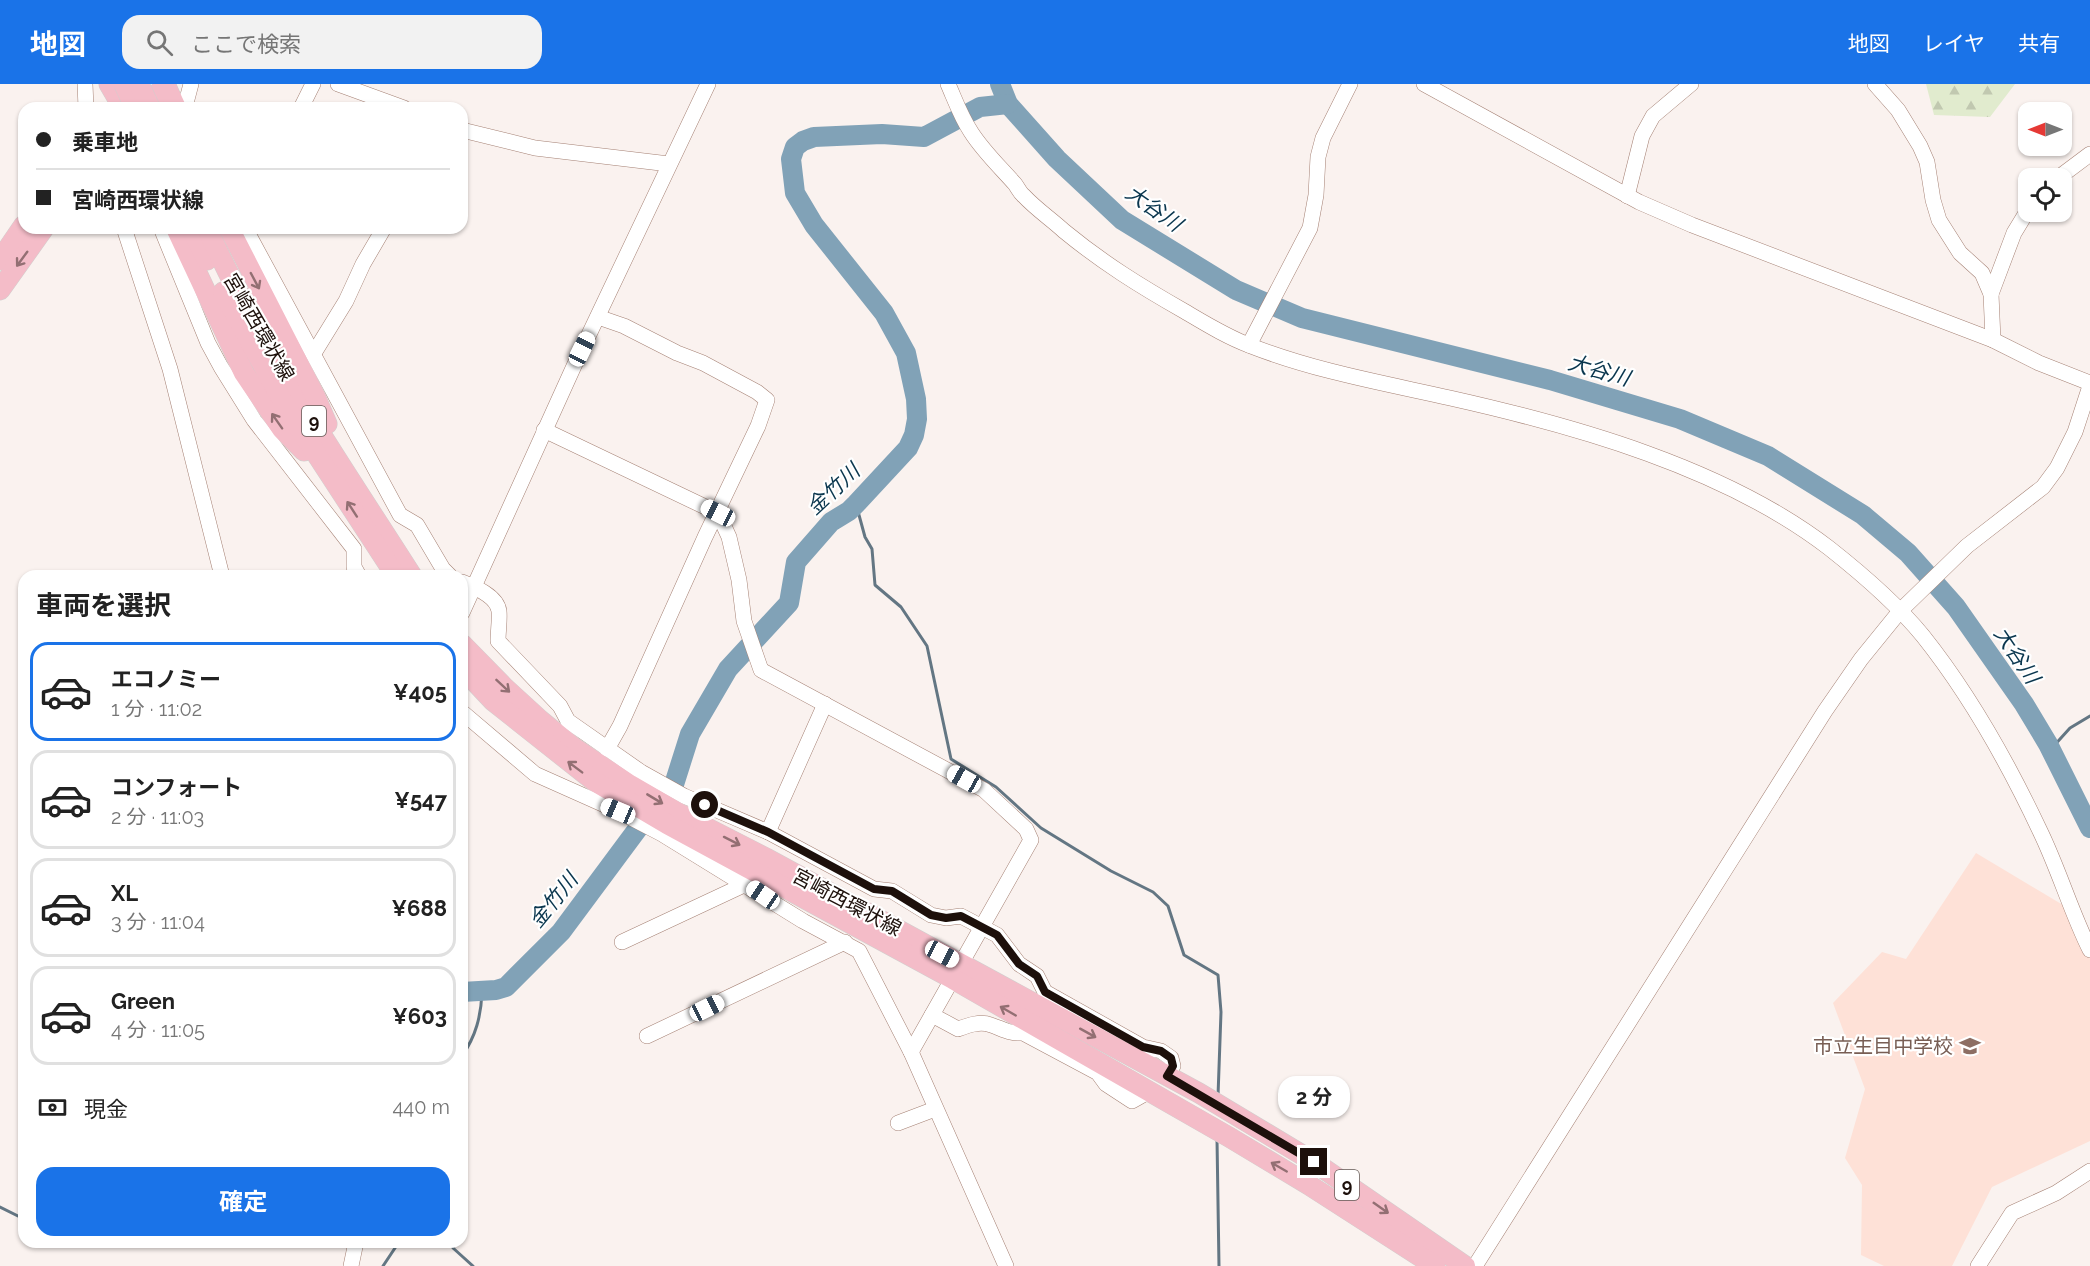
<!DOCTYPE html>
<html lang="ja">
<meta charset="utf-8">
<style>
:root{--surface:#fff;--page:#f2f2f2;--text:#222;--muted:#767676;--line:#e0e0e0;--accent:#1a73e8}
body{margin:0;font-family:Raleway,"Noto Sans JP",sans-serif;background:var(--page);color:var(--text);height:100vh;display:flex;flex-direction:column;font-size:22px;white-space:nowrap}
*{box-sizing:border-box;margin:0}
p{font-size:20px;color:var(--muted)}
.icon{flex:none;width:33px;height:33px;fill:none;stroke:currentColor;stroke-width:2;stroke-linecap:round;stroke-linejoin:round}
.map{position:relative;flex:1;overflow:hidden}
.panel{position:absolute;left:18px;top:486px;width:450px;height:678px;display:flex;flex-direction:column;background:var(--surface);border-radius:18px;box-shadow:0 2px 4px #0004}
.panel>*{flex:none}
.top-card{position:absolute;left:18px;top:18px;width:450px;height:132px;border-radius:18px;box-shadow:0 2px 4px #0004;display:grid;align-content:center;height:132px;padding:0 18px;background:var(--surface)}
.needle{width:39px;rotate:270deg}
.tools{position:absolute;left:2018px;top:18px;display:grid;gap:12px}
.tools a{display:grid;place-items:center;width:54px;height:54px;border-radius:12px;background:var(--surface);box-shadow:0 2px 4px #0004;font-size:30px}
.end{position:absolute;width:27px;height:27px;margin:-14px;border:8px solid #1d100b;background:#fff;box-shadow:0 0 0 3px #fff}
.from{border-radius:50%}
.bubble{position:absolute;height:42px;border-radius:18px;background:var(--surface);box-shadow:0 2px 4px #0004;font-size:20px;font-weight:700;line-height:42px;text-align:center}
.car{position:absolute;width:18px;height:36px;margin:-18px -9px;border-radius:8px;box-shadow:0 0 4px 2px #0007;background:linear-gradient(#fff 24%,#345 0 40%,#fff 0 76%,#345 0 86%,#fff 0)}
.top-card b{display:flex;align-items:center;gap:21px;height:57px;font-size:22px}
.top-card b+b{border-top:2px solid var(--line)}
.top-card i{width:15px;height:15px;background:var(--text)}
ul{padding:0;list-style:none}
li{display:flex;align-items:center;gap:18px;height:99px;margin:0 12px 9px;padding:0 6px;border:3px solid var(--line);border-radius:18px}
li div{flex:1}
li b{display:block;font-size:22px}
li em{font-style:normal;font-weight:700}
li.current{border-color:var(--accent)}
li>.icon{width:54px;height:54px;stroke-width:1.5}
h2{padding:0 18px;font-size:27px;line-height:72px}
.pay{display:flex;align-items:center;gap:15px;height:66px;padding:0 18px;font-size:22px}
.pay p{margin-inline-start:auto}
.cta{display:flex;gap:12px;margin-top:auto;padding:12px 18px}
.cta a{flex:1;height:69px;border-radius:18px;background:var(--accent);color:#fff;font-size:24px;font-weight:700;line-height:69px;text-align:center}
header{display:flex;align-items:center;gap:36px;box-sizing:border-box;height:84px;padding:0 30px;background:var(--accent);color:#fff}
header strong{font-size:28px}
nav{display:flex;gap:33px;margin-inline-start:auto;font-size:21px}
.search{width:420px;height:54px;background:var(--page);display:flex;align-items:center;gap:15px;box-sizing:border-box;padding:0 21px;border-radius:18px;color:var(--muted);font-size:22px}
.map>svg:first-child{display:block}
.built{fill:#fee1d7}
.forest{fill:url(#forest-firs)}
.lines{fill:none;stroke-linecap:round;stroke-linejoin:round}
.stream{stroke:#637683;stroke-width:3}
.river{stroke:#81a2b7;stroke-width:20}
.minor-casing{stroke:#a58174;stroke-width:16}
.major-casing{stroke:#d2cfce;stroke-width:21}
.minor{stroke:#fff;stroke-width:15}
.major{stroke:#f4bcc8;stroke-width:20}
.major-bridge-casing{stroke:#d2cfce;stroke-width:21;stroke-linecap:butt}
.major-bridge{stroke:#f4bcc8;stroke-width:20}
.oneway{stroke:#936f73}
.route{stroke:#1d100b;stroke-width:8}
.labels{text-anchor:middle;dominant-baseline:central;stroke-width:4.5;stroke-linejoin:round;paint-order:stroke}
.shield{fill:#fff;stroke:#615854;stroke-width:1.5}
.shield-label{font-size:18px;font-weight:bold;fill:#1d100b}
.street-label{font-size:20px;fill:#1d100b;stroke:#fff}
.education-label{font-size:20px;fill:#785e54;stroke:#fff;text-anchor:end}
.water-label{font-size:21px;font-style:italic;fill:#0a364e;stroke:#fff}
</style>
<header>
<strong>地図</strong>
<div class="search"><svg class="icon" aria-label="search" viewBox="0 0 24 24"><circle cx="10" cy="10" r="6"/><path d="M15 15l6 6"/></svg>ここで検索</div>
<nav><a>地図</a><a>レイヤ</a><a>共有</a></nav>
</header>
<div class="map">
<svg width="2090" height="1182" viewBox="0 0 2090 1182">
<defs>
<pattern id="forest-firs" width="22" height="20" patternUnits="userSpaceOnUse" patternTransform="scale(1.5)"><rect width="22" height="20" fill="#e1ebce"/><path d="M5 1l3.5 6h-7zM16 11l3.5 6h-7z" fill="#c1c8b0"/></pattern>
</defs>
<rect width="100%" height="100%" fill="#faf2ef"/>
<path class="built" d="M1976,769L2063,821L2090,875V1057L1992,1103L1952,1182H1884L1861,1171L1862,1101L1845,1074L1865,1005L1833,919L1882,868L1906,875Z"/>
<path class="forest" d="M1926,0H2015L1990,33L1934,31Z"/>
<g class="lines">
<g class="stream">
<path d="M856,420L865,453L872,465L875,501L901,523L927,562L951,675L996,703L1041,744L1111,787L1153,808L1168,822L1184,871L1218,891L1221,928L1218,1012"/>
<path d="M2051,665L2070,644L2090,632"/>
<path d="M462,972C476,952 481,932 482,908"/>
<path d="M1217,1055L1219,1182"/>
<path d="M0,1123L24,1135"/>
<path d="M453,1158V1164L473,1182"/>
<path d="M383,1182L399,1158"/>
</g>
<g class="river">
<path d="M1000,0L1008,20L1057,75L1122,136L1236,206L1302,234L1550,296L1680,335L1768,372L1863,431L1908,469L1956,523L2024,620L2048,660L2090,744"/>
<path d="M462,908L496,906L506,903L561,848L639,743L662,723L671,710L690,650L728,585L789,519L796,478L831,438L849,427L856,420L908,364L914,351L917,335L916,315L906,269L884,229L814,141L795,109L791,75L795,63L803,57L814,53L882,50L924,53L980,23L1008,20"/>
</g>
<defs>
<g id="minor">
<path d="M85,0L86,24"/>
<path d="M338,0L404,24"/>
<path d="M948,0C955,16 961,33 971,48C983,67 1000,83 1015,100C1018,104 1020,109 1024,112C1036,125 1051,135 1064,147C1103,179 1140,202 1184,227C1206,240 1227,253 1251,262C1315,287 1383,299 1450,314C1575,342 1725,384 1829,464C1862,490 1896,519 1923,552C1970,611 2008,679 2040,747C2059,786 2071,828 2090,866"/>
<path d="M1424,0L1639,118L1692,141L1993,256L2039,279L2090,299"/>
<path d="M1875,0L1898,26L1920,62L1927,78L1933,116L1939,136L1960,169L1982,189L1991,210L1993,256"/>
<path d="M189,24L186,19L191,0"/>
<path d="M301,24L313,0"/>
<path d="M462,46L535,64L669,80"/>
<path d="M2058,94L2090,70"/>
<path d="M1627,112L1642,52L1653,32L1691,0"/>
<path d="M124,144L170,285L222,492"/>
<path d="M161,144L208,259L221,283L254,336L354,465V483L359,492"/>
<path d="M245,144L400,431L417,441L443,485L450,492"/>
<path d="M1991,210L2014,149L2028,126"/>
<path d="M598,233L624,242L677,269L703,279L757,308L767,316L758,342L705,453L620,642L607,665"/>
<path d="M1249,261L1310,144L1316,111L1318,73L1323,54L1350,0"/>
<path d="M314,269L346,217L363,180L384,144"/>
<path d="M544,346L718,429L729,453L739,496L744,537L761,586L984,706L1026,745L1031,756L911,968"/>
<path d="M462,498C475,503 497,512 499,527C500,536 498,547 498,557L560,622L568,637L641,688L684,712L768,748L874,805L892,807L931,831L946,834L961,832L997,851L1019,880L1037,892L1045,908L1143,963L1161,967L1171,974L1173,982L1167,992"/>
<path d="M462,529L574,282L708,0"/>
<path d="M462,628L535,690L618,727L662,750L803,837L859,867L911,968L1006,1182"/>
<path d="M768,748L825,620"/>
<path d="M622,858L746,800"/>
<path d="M932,931L958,945C969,941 980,937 991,941C1003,945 1010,950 1023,949L1098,989L1106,1000L1132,1017L1148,1008"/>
<path d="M647,952L845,858"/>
<path d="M898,1039L935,1025"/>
<path d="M351,1182L356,1158"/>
<path d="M1475,1182L1825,627L1861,575L1900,527L1967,462L2043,403L2057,384L2075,348L2090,302"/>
<path d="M1978,1182L2012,1129L2056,1109L2090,1087"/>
</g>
<g id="major">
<path d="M109,0L123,24"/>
<path d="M165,0L176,24"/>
<path d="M145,24L166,0"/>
<path d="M176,144L244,289L282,345L304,367"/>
<path d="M191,144L207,176"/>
<path d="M207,144C262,267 340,379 412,492"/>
<path d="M229,144L315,312L327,340"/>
<path d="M0,176L24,141"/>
<path d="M0,206L44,144"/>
<path d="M223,208L287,325L396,492"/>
<path d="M462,560L505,604L540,636L573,663L630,701L680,730L766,774L1199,1009L1314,1078L1465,1182"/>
<path d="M462,584L493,617L594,697L667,740L953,895L1229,1053L1309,1101L1435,1182"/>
</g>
</defs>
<use href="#minor" class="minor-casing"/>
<use href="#major" class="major-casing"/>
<use href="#minor" class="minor"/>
<use href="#major" class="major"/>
<defs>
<g id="major-bridge">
<path d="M124,0L135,24"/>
<path d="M139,0L150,24"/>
</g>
</defs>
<use href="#major-bridge" class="major-bridge-casing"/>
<use href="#major-bridge" class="major-bridge"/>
</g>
<defs><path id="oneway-shaft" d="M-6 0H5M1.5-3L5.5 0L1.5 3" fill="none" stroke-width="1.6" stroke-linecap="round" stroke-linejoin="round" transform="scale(1.5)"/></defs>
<g class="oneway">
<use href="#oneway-shaft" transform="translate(22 175) rotate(126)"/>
<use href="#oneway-shaft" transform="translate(255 197) rotate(62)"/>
<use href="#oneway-shaft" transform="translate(277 337) rotate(-125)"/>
<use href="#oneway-shaft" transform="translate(352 425) rotate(-123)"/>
<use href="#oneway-shaft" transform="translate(503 602) rotate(43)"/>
<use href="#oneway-shaft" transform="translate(575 683) rotate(-143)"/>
<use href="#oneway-shaft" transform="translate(655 715) rotate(31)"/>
<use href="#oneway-shaft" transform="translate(732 757) rotate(27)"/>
<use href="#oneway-shaft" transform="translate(1008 927) rotate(-150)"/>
<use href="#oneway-shaft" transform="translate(1088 949) rotate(29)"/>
<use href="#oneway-shaft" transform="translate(1279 1083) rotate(-150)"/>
<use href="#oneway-shaft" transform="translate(1381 1124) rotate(35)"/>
</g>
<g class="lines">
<path class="route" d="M705,721L768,748L874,805L892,807L931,831L946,834L961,832L997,851L1019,880L1037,892L1045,908L1143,963L1161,967L1171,974L1173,982L1167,992L1314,1078"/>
</g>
<defs>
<symbol id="school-bare" viewBox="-9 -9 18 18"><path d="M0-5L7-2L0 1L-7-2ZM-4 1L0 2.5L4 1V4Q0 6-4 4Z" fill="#8d6e63" stroke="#fff" stroke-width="2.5" paint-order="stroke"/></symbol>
</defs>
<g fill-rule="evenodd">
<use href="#school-bare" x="1955" y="947" width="30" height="30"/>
</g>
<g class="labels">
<g class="shield">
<rect x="302" y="322" width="24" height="30" rx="4.5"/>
<rect x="1335" y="1086" width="24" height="30" rx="4.5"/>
</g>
<g class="shield-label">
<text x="314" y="337">9</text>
<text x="1347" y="1101">9</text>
</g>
<g class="street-label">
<text transform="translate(259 243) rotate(60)">宮崎西環状線</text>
<text transform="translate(847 818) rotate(28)">宮崎西環状線</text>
</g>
<g class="education-label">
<text x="1953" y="962">市立生目中学校</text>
</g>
<g class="water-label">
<text transform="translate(1154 124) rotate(35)">大谷川</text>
<text transform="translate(1599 286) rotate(16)">大谷川</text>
<text transform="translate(833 405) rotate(-43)">金竹川</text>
<text transform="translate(2017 571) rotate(56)">大谷川</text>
<text transform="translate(553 816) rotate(-51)">金竹川</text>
</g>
</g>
</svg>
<div class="tools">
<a><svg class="needle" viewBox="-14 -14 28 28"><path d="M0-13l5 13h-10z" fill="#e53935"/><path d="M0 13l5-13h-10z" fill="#767676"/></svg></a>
<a><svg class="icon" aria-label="locate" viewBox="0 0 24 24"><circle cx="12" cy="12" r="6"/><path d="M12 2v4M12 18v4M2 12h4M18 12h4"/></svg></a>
</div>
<i class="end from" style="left:705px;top:721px"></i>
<i class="end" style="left:1314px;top:1078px"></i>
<div class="bubble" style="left:1278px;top:992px;width:72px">2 分</div>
<i class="car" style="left:582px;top:265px;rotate:26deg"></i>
<i class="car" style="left:718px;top:429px;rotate:297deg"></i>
<i class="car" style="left:964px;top:695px;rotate:299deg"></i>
<i class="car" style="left:618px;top:727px;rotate:293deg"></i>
<i class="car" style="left:763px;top:811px;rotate:304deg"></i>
<i class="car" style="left:942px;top:870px;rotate:118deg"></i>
<i class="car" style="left:707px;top:924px;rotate:64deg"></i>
<div class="top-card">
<b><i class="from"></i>乗車地</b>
<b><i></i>宮崎西環状線</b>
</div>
<section class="panel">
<h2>車両を選択</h2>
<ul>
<li class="current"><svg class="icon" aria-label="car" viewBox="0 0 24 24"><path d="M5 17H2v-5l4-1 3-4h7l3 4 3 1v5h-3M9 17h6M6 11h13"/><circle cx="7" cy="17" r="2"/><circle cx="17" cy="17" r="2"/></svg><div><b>エコノミー</b><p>1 分 · 11:02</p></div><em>¥405</em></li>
<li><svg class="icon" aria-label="car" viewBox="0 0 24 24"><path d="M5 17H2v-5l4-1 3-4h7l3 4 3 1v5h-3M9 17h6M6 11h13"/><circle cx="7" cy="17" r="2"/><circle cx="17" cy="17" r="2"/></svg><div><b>コンフォート</b><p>2 分 · 11:03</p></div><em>¥547</em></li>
<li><svg class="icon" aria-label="car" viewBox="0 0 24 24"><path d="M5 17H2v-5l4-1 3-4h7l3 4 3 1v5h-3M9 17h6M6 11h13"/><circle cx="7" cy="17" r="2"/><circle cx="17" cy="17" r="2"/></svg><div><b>XL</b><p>3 分 · 11:04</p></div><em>¥688</em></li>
<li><svg class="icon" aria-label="car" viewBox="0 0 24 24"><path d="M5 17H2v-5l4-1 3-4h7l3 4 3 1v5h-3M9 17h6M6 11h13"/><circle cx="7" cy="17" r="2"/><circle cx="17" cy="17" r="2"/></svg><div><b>Green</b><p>4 分 · 11:05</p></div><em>¥603</em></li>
</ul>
<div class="pay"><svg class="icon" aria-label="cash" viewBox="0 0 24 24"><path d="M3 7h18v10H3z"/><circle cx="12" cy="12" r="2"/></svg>現金<p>440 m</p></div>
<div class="cta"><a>確定</a></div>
</section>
</div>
